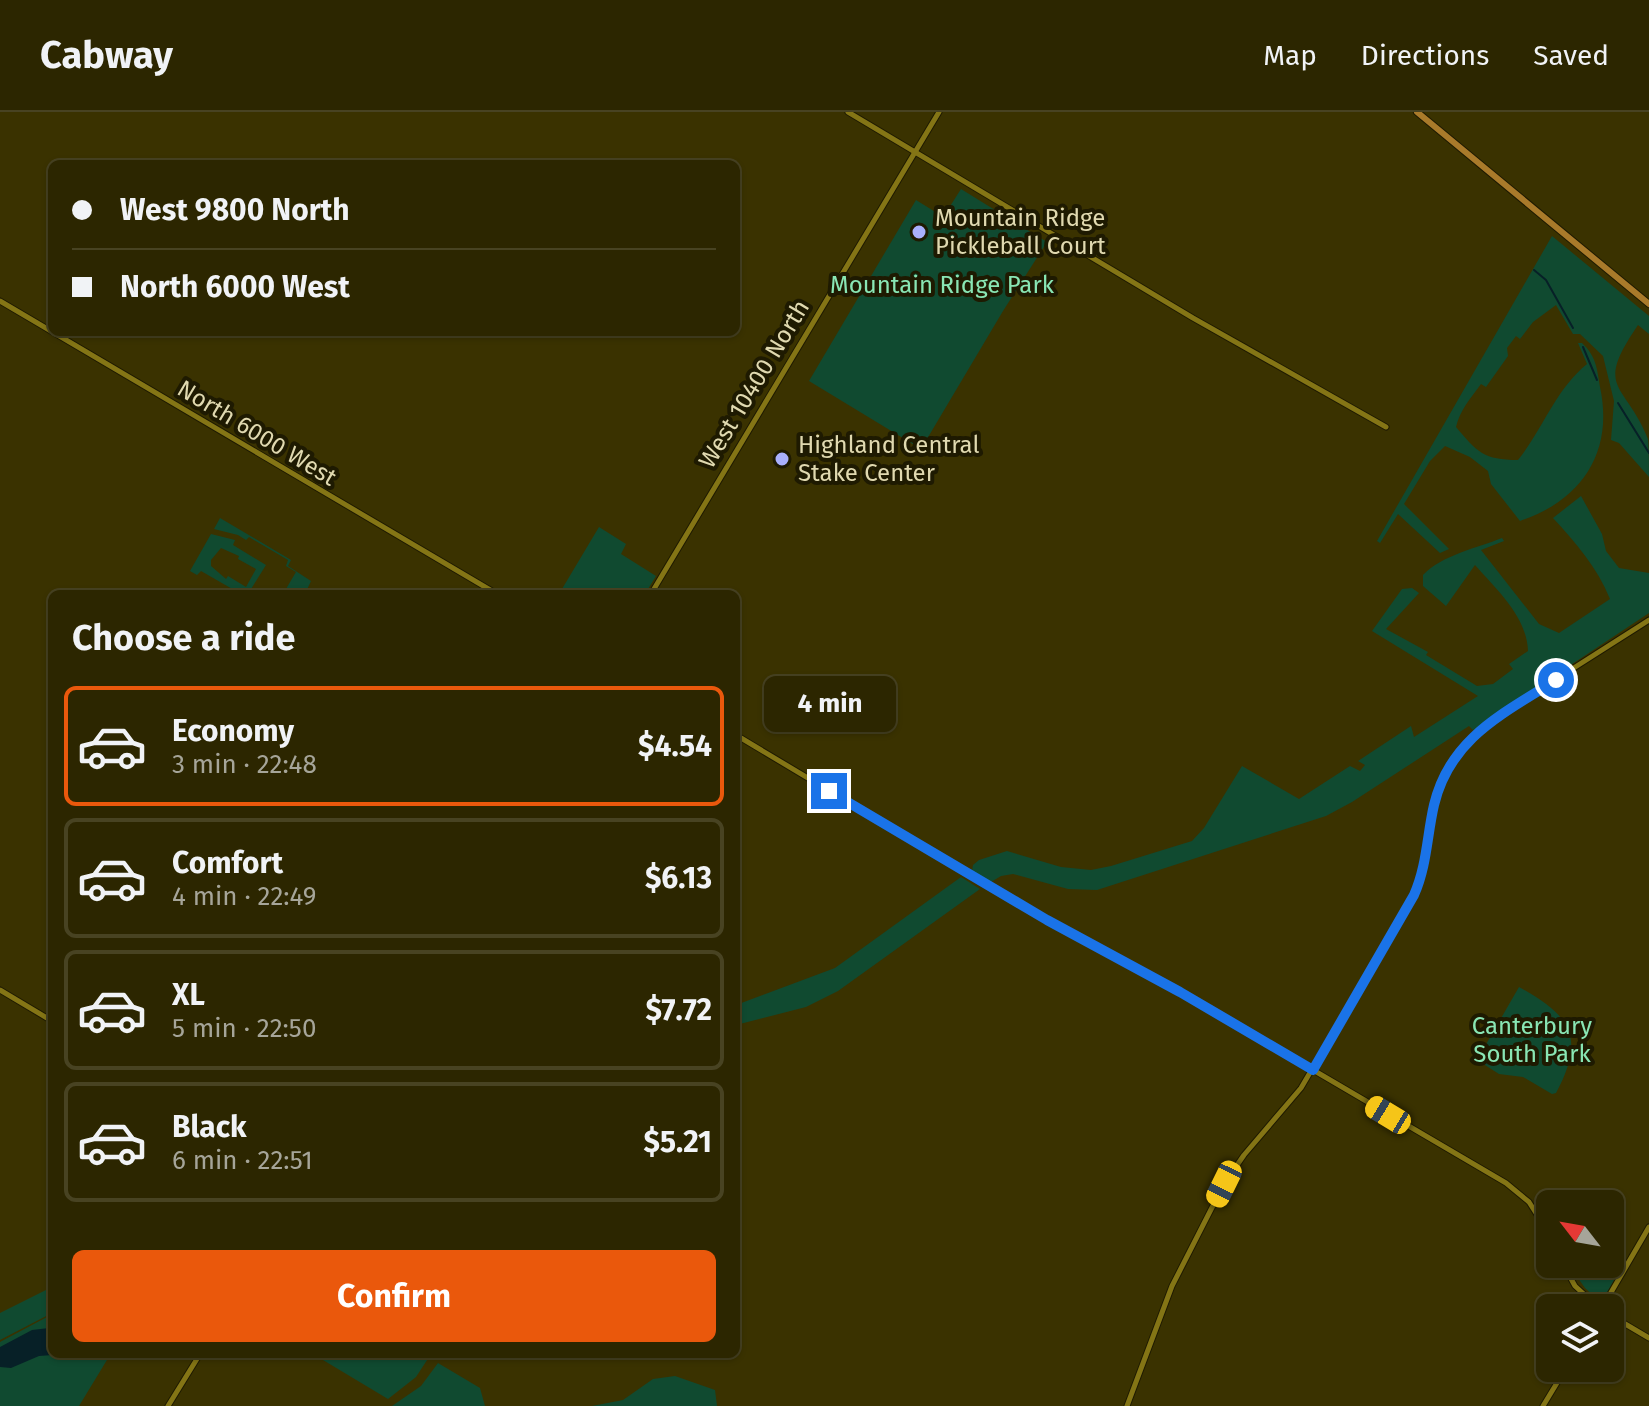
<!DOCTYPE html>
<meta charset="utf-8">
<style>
:root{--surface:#2c2600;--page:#342e0a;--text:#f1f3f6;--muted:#a6a599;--line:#484322;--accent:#ea580c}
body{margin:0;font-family:"Fira Sans",sans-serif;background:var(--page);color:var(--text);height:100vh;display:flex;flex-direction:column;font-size:30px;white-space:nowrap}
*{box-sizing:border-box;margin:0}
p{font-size:26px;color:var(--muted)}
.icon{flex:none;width:44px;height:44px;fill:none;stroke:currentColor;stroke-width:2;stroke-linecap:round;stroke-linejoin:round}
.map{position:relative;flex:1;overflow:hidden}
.side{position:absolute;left:48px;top:478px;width:692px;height:768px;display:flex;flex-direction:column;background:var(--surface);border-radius:12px;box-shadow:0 2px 6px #0004,0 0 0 2px var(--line)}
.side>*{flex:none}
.hud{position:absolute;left:48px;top:48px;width:692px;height:176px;border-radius:12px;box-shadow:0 2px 6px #0004,0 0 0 2px var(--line);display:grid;align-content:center;height:176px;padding:0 24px;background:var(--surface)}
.needle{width:52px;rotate:301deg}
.controls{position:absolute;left:1536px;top:1078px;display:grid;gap:16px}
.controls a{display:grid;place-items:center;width:88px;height:88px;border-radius:12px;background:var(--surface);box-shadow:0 2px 6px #0004,0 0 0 2px var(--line);font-size:40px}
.end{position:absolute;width:36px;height:36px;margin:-18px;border:10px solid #1a73e8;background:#fff;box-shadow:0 0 0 4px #fff}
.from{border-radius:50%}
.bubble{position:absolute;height:56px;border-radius:12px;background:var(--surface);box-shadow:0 2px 6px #0004,0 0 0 2px var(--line);font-size:26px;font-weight:700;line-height:56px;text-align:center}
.car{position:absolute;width:24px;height:48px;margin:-24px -12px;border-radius:10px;box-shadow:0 0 6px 2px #0007;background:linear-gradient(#f5c518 24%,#345 0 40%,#f5c518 0 76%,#345 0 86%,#f5c518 0)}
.hud b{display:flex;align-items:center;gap:28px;height:76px;font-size:30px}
.hud b+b{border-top:2px solid var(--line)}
.hud i{width:20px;height:20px;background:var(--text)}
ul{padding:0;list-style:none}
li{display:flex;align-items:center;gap:24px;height:120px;margin:0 16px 12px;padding:0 8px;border:4px solid var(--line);border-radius:12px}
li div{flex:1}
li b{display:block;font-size:30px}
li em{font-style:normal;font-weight:700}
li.current{border-color:var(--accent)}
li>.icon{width:72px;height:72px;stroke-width:1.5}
h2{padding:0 24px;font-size:36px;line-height:96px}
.button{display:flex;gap:16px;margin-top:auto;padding:16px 24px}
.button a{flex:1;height:92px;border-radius:12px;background:var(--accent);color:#fff;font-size:32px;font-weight:700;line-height:92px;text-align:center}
header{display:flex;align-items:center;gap:48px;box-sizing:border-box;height:112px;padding:0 40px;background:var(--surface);border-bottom:2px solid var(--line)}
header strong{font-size:38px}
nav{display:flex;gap:44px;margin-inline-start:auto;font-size:28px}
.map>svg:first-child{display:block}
.green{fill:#104a30;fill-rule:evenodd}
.water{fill:#072027}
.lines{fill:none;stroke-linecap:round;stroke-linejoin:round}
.stream{stroke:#072027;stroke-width:2}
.tertiary-casing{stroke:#1e1a01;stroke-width:7}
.secondary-casing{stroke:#1e1a01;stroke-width:8}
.tertiary{stroke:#847515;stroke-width:5}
.secondary{stroke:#a97a2a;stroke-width:6}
.route{stroke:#1a73e8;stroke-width:10}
.poi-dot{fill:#a9b0fc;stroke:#1e1a01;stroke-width:3}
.labels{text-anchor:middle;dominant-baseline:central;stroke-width:8;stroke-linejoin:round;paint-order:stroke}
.poi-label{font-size:24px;fill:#e0d9b0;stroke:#1e1a01;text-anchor:start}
.park-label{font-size:24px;fill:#89e6b4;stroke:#1e1a01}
.street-label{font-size:24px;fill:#e0d9b0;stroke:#1e1a01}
</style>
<header>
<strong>Cabway</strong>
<nav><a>Map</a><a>Directions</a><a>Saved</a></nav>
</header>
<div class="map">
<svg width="1649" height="1294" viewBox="0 0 1649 1294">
<rect width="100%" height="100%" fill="#3a3200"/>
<g class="green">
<path d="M961,77L1047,130L1003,199L921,337L809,269L916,88L937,101L947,99Z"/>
<path d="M1552,124L1649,204V222L1638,213C1593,279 1625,269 1648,327C1649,338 1649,354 1649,365L1619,331L1611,328L1614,289L1603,244L1580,222H1573L1556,193L1533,210L1520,227L1516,224L1507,236L1508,244L1486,275L1481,272C1470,287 1460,298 1456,315C1477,340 1484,348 1518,348C1543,317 1555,278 1587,252L1578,231H1582C1596,244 1597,256 1600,275C1614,340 1582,388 1520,409L1491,372L1488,359L1470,345L1445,334L1430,349L1404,392L1449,437L1440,441L1398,402L1380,431L1377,429Z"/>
<path d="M1581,384L1602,422L1606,439L1619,456L1649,461V501L1473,618L1469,614L1352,690L1326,704L1097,778L1068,777L1013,762L1001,764L991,770L972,759L973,753L979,748L1007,739L1061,755L1091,758L1111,754L1192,729L1204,716L1242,654L1299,687L1350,654L1360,659L1365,653L1358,649L1411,614L1414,625L1478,584L1372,519L1402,477L1412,476L1419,481L1386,517L1428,540L1426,543L1477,574L1493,572L1513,557L1509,552L1528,539C1527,505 1497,478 1475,453L1446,494L1423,474V463C1442,443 1477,436 1502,426L1504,429L1481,438L1539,512L1559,521L1610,487C1597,455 1576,431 1553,406Z"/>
<path d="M220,406L291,448L288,454L311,469L305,482H283L296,460L286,454L288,448L249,425L246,428L238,423L214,417Z"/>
<path d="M599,415L626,432L621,442L656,464L645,482H559Z"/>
<path d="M211,422L235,428L233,433L266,453L248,482H241L201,459L197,463L190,459ZM221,436L239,444L238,447L256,457L246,475L228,464L226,467L211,454V448Z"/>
<path d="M961,765L980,777L838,879L806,895L736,913V893L835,856Z"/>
<path d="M1519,875C1571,904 1586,925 1556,981L1552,982L1523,965L1499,962L1477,948Z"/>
<path d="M1610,1138L1624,1146L1625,1150L1603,1187L1598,1188L1585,1176L1568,1152H1610Z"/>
<path d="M52,1175V1201L0,1228V1201Z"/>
<path d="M47,1205L52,1208V1242L110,1243L79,1294H0V1230Z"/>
<path d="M313,1242H431L416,1265L388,1287Z"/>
<path d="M438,1251L480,1276L485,1294H392L421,1274Z"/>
<path d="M675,1264L715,1278L717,1294H592L623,1288L653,1267Z"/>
</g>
<path class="water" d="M49,1216H52V1242H66L39,1244L11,1256L0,1255V1235L32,1218Z"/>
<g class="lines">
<g class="stream">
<path d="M1534,158L1546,168L1573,216"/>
<path d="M1583,235L1597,268"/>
<path d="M1618,291L1649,341"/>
</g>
<defs>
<g id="tertiary">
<path d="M848,0L1193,206L1386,315"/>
<path d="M0,189L497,482"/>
<path d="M651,482L939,0"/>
<path d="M736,623L1005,784L1180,880L1506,1071L1529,1090L1550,1123"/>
<path d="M0,878L52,909"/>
<path d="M1563,1152L1575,1174L1599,1196"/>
<path d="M1602,1196L1649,1115"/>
<path d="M1610,1203L1649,1226"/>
<path d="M168,1294L200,1242"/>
<path d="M1127,1294L1172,1174L1224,1072L1244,1043L1301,976L1414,783C1428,754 1427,721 1435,690C1444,657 1465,628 1492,608L1649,508"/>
<path d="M1543,1294L1566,1256"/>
</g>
<path id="secondary" d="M1417,0L1649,192"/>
</defs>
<use href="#tertiary" class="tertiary-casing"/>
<use href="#secondary" class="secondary-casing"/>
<use href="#tertiary" class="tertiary"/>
<use href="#secondary" class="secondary"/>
</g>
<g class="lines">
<path class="route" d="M829,679L1047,808L1180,880L1313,958L1414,783C1427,754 1427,723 1434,693C1450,626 1503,602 1556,568"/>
</g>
<g class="poi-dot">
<circle cx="919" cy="120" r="8"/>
<circle cx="782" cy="347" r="8"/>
</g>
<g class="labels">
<g class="poi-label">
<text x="935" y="106">Mountain Ridge<tspan x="935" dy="28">Pickleball Court</tspan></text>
<text x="798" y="333">Highland Central<tspan x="798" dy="28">Stake Center</tspan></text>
</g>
<g class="park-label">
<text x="942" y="173">Mountain Ridge Park</text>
<text x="1532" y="914">Canterbury<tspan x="1532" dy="28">South Park</tspan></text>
</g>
<g class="street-label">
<text transform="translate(754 272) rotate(-59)">West 10400 North</text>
<text transform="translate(257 321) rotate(31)">North 6000 West</text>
</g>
</g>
</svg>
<div class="controls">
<a><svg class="needle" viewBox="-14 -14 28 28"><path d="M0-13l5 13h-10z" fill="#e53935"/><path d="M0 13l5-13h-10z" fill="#a6a599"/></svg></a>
<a><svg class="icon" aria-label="layers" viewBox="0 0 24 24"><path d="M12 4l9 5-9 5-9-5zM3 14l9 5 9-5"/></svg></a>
</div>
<i class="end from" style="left:1556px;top:568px"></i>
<i class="end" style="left:829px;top:679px"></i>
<div class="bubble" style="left:764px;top:564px;width:132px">4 min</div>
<i class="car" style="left:1388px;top:1003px;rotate:301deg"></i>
<i class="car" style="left:1224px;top:1072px;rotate:206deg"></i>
<div class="hud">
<b><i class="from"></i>West 9800 North</b>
<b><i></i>North 6000 West</b>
</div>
<section class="side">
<h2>Choose a ride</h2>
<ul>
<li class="current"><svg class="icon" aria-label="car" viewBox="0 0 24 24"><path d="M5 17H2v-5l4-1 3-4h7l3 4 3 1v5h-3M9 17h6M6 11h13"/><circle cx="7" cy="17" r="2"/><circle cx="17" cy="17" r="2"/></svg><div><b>Economy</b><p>3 min · 22:48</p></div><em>$4.54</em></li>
<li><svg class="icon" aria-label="car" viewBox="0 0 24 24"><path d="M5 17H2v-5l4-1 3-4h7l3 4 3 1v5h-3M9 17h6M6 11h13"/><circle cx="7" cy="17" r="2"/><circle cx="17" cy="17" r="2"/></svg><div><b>Comfort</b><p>4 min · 22:49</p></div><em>$6.13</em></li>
<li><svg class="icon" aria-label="car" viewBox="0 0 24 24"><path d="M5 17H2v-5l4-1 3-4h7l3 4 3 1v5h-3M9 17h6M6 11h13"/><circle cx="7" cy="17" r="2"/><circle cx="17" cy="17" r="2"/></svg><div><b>XL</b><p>5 min · 22:50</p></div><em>$7.72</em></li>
<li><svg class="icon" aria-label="car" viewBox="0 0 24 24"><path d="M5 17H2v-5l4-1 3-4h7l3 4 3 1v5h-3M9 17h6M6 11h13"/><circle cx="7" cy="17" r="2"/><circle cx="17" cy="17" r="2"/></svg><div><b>Black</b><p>6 min · 22:51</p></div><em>$5.21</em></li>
</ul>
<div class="button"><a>Confirm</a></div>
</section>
</div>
